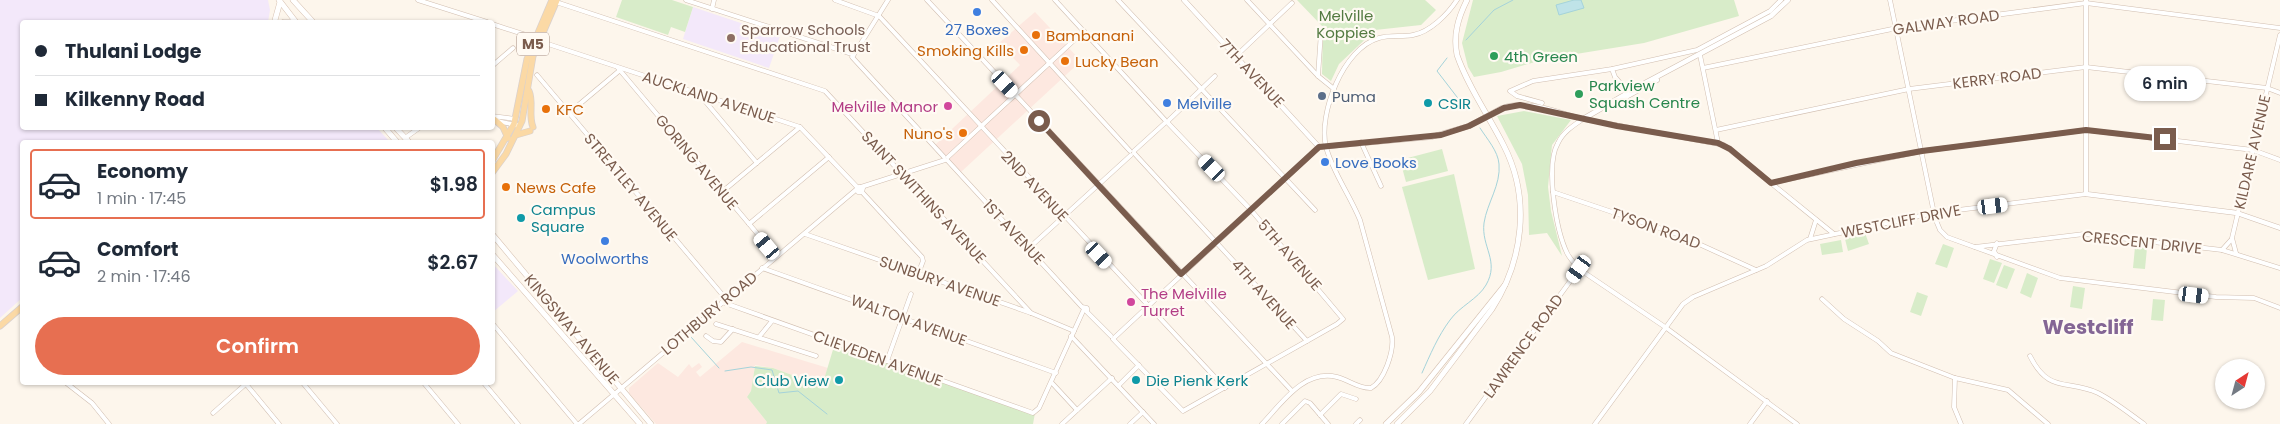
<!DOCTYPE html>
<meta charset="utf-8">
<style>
:root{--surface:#fff;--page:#f2f2f3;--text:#1f2937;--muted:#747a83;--line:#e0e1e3;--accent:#e76f51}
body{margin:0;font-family:Poppins,sans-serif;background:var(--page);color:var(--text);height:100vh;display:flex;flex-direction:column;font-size:19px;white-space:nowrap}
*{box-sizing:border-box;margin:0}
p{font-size:16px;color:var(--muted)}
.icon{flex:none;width:28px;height:28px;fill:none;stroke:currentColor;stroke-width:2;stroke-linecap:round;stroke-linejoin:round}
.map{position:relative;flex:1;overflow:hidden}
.panel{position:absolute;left:20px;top:140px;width:475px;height:245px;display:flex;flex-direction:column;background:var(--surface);border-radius:5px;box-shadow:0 1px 4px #0004}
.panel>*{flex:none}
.guide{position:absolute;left:20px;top:20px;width:475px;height:110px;border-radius:5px;box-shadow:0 1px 4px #0004;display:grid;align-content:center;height:110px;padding:0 15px;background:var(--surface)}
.needle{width:32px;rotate:36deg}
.fabs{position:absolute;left:2215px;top:359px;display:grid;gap:10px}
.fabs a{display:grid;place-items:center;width:50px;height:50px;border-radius:50%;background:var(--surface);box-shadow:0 1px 4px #0004;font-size:25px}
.end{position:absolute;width:22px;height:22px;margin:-11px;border:6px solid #7a5c4d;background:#fff;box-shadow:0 0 0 2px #fff}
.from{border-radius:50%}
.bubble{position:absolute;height:35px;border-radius:18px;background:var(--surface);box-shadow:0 1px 4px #0004;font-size:16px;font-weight:600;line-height:35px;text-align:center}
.car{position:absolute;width:15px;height:30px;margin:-15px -8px;border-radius:6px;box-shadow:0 0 4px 1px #0007;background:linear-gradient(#fff 24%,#345 0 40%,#fff 0 76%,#345 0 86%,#fff 0)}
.guide b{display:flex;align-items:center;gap:18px;height:48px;font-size:19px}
.guide b+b{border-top:1px solid var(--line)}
.guide i{width:12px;height:12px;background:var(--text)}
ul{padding:9px 0 0;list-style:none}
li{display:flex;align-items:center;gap:15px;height:70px;margin:0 10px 8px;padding:0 5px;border:2px solid transparent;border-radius:5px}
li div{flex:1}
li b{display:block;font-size:19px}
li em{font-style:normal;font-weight:600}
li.current{border-color:var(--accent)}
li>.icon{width:45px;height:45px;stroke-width:1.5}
.action{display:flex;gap:10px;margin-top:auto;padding:10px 15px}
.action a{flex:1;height:58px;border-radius:30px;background:var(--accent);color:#fff;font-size:20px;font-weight:600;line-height:58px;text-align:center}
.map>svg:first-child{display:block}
.commercial{fill:#fde8e0}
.education{fill:#f3e8fa}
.green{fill:#d8ecc9}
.water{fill:#bfe3e8;stroke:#a5d3da}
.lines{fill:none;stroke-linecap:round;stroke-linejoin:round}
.stream{stroke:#a5d3da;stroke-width:1}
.minor-casing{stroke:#d1beb0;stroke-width:5}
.tertiary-casing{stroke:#d1beb0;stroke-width:5.5}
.secondary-casing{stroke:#d6c0b0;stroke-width:6}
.primary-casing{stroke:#dad1cd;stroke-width:7}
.minor{stroke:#fff;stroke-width:4}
.tertiary{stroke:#fff;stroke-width:4.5}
.secondary{stroke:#fff;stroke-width:5}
.primary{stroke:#fbd9a5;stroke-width:5.5}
.tertiary-bridge-casing{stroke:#d1beb0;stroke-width:5.5;stroke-linecap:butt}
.tertiary-bridge{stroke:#fff;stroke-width:4.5}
.route{stroke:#7a5c4d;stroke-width:6}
.shop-dot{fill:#3f7fe0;stroke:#fffaf3;stroke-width:2}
.food-dot{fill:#e8710a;stroke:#fffaf3;stroke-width:2}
.education-dot{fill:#8d6e63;stroke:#fffaf3;stroke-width:2}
.leisure-dot{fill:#2e9e5b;stroke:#fffaf3;stroke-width:2}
.service-dot{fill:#5c6f8a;stroke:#fffaf3;stroke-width:2}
.culture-dot{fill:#0f9aa8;stroke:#fffaf3;stroke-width:2}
.hotel-dot{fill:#d1479c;stroke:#fffaf3;stroke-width:2}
.labels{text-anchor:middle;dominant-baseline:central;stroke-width:4.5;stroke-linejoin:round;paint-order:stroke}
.shield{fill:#fffaf3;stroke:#a28b7f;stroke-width:1}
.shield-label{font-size:14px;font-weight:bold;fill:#7a5c4d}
.park-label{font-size:15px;fill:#537a41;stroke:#fffaf3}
.street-label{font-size:15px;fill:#7a5c4d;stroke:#fffaf3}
.education-label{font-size:15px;fill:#785e54;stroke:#fffaf3;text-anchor:start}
.shop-label{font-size:15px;fill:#366cbe;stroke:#fffaf3}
.food-label{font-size:15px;fill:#c56008;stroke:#fffaf3;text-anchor:start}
.leisure-label{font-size:15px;fill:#27864d;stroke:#fffaf3;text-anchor:start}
.service-label{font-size:15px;fill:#4e5e75;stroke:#fffaf3;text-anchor:start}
.culture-label{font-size:15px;fill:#0d838f;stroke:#fffaf3;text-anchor:start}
.hotel-label{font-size:15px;fill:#b23c85;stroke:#fffaf3;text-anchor:end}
.district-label{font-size:20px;font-weight:bold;fill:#846695;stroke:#fffaf3}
</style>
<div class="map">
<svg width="2280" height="424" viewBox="0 0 2280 424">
<rect width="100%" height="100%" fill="#fdf6ec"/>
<g class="commercial">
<path d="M1035,12L1081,61L961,172L935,145L1020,65L999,43Z"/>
<path d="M742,342L828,368L822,386L773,368L755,365L751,391L747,397L767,422L766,424H656L629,393V388L658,363L678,377L689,364L692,368L699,363L702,367L696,372L700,377Z"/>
</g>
<g class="education">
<path d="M0,0H268L270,10L268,22H22V128H377L390,142H22V298L0,318Z"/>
<path d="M693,7L780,36L769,68L683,39Z"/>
<path d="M492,263L518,291L493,312H492Z"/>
</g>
<g class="green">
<path d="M622,0H672L693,7L685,32L671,27L668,35L616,17Z"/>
<path d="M1297,0H1425L1436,10L1421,25L1375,30L1339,64L1331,81L1322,74L1323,27Z"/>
<path d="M1473,0H1734L1739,16L1644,43L1545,59L1501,72L1474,77L1468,67L1462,43Z"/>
<path d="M1524,111L1571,120L1552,145L1548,187L1551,211L1562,256L1547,233L1529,235L1528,195L1522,164L1497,116Z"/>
<path d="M1442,149L1448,171L1406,182L1400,160Z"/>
<path d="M1454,174L1475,269L1428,280L1402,187Z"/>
<path d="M1865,233L1869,244L1848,251L1845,239Z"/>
<path d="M1841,240L1843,252L1822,255L1820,244Z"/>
<path d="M1943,244L1954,248L1947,268L1935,264Z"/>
<path d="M2135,247L2147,248L2145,269L2133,268Z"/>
<path d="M1990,259L2002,263L1994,283L1983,279Z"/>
<path d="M2004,265L2015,269L2007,289L1996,285Z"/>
<path d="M2027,273L2038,278L2031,298L2020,293Z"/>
<path d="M2073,286L2085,288L2082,309L2070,307Z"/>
<path d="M1917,292L1928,296L1921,316L1910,312Z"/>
<path d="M2153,299L2165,300L2163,321L2151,320Z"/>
<path d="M835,343L1035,413L1033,424H766L767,422L747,397L751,391L755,366L773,368L822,386Z"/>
</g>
<path class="water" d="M1574,0H1581L1584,8L1559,15L1556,5Z"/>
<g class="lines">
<g class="stream">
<path d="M1466,40L1494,10L1513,0"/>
<path d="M1447,58L1437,71L1467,110"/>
<path d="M691,337L719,368"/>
<path d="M725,371L751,367L772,370L779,393L798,391L827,414"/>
<path d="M1422,373C1430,355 1438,336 1450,320C1460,306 1478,299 1486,285C1500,261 1481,247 1484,223C1487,203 1501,185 1499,164C1498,151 1487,139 1480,128"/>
</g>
<defs>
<g id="minor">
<path d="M418,0L487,22"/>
<path d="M686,0L852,54"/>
<path d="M835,0L879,16L1225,388"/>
<path d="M927,0L1292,391"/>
<path d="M992,0L1130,151"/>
<path d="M1055,0L1165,120"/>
<path d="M1118,0L1315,210"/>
<path d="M1247,0L1318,76L1334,89"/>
<path d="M1890,0L1935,218L1940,230L1947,237L2060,278L2216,297L2254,298L2280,308"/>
<path d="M556,2L825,91L1031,313"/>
<path d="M712,9L714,0"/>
<path d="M492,24L535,38"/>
<path d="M539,41L800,127L858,188"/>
<path d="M1700,55L1718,143"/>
<path d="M853,56L888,0"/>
<path d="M1236,56L1292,3"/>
<path d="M852,57L944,157"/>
<path d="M492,66L513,48"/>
<path d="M618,68L776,256"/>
<path d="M1703,68L1897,28L2086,3L2280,28"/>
<path d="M1612,69L1615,77L1629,93"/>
<path d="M537,75L726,299"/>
<path d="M1318,76L1321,32"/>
<path d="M699,94L757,163"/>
<path d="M1542,103L1517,96L1510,91L1533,81L1612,69L1697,50L1770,11L1781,0"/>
<path d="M569,113L619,71"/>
<path d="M492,116L515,119"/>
<path d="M1169,120L1215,76"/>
<path d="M497,121L520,126"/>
<path d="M1716,130L1909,89L2086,67L2267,88L2280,93"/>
<path d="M405,138L419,128"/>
<path d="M1361,142L1381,186"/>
<path d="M1134,151L1166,122"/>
<path d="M1134,153L1307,341"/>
<path d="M948,157L1084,31"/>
<path d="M947,160L1082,307L1087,308V311L1084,308"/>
<path d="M1771,183L1922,151L2086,130L2253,150L2280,160"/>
<path d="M861,187L945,160"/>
<path d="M722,192L800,127"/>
<path d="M862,192L863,188L859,187L858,192H862L922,257L923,261L918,274"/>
<path d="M1553,192L1677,234L1756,270"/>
<path d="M749,224L829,157"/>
<path d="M805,234L1031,313L1074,331"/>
<path d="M1810,239L1816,220"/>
<path d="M1975,247L2084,234L2222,250L2280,268"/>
<path d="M1029,248L1131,155"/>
<path d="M2222,250L2231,240"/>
<path d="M2236,253L2232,238L2280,35"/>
<path d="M1997,257L1994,251L1997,243"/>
<path d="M762,268L1056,373"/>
<path d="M1822,299L1844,319L1878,341L1891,353L1955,378L2008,390L2048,424"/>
<path d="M722,302L1033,413L1039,408L1084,309"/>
<path d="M1086,311L1111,336"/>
<path d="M492,323L577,424"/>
<path d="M716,324L816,356"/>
<path d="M706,336L713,341L721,342L733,329"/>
<path d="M1071,336L1154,424"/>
<path d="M759,337L772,321"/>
<path d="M1115,337L1319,147"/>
<path d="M1113,339L1183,411L1337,324L1343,319L1251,210L1167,122"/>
<path d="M2030,356C2049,394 2067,379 2098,393C2114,401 2130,414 2144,424"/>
<path d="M887,361L911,294"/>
<path d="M1955,378L1954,407L1961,424"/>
<path d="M65,382L92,403L109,424"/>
<path d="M302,382L337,424"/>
<path d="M423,382L458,424"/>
<path d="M483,382L518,424"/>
<path d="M1052,383L1077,410"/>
<path d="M246,384L279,424"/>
<path d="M1119,385L1139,365"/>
<path d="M213,413L248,382"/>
<path d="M1320,415L1341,394L1356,399"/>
<path d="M579,424L858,188"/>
<path d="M1062,424L1112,378"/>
<path d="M1130,424L1143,412"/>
<path d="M1262,424C1282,403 1304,369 1337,377C1349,380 1359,389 1371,388C1384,381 1394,352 1392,337L1360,220C1350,195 1333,173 1326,147C1318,114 1343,48 1379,38C1390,35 1402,37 1413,35C1430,32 1448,14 1457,0"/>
<path d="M1282,424L1305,401L1310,403L1328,424"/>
<path d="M1356,424L1360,420"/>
<path d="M1466,424L1579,269"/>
<path d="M1595,424L1683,304L1693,297L1766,266L1807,240L1934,213L2086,194"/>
<path d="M1750,424L1767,401"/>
<path d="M1797,424L1665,327L1579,269C1575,264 1570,259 1567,253C1556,230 1545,165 1558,143C1563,132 1574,125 1583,119L1724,145L1834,234"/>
</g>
<g id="tertiary">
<path d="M1184,0L1319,147L1431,137L1469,126"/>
<path d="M2086,0V194L2237,213L2280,228"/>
<path d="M1622,99L1657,80"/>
<path d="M1502,108C1527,99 1558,113 1583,119L1645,83L1771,16L1788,0"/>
</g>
<g id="secondary">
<path d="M279,0L296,22"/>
<path d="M293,0L313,22"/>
<path d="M275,20L280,2"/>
<path d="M284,22H291"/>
<path d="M385,128L397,142"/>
<path d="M396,128L409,142"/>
<path d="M492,234L651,424"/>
<path d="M492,254L640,424"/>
<path d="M1386,424L1419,392L1505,285"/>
<path d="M1397,424L1430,391L1492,309C1523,261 1531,199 1504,146C1489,116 1468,87 1457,55C1453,35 1458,18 1467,0"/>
</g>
<g id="primary">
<path d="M529,91C534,102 528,115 533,127"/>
<path d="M495,120L503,127L508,138"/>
<path d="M516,135L530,131"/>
<path d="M492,161L514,124L527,59L552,0"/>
<path d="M492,173L506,154L522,121L533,56L557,0"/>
<path d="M0,326L22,307"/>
</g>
</defs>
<use href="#minor" class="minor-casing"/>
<use href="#tertiary" class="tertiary-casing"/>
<use href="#secondary" class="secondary-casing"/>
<use href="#primary" class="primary-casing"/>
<use href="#minor" class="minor"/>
<use href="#tertiary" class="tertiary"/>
<use href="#secondary" class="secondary"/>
<use href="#primary" class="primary"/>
<defs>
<path id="tertiary-bridge" d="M1469,126L1502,108"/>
</defs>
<use href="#tertiary-bridge" class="tertiary-bridge-casing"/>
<use href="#tertiary-bridge" class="tertiary-bridge"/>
</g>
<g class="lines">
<path class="route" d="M1039,121L1181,274L1319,147L1441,135L1469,126L1504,108L1520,105L1617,126L1718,143L1730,149L1771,183L1856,163L1922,151L2086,130L2165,139"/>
</g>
<g class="shop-dot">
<circle cx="977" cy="12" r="5"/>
<circle cx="1167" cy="103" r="5"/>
<circle cx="1325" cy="162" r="5"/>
<circle cx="605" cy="241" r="5"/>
</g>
<g class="food-dot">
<circle cx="1036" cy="35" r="5"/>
<circle cx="1024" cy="50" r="5"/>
<circle cx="1065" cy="61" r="5"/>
<circle cx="546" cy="109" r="5"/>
<circle cx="963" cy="133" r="5"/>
<circle cx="506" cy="187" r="5"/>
</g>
<circle class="education-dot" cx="731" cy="38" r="5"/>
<g class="leisure-dot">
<circle cx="1494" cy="56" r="5"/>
<circle cx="1579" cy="94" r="5"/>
</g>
<circle class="service-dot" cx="1322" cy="96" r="5"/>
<g class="culture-dot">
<circle cx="1428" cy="103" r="5"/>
<circle cx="521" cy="218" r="5"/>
<circle cx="839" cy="380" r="5"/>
<circle cx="1136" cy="380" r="5"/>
</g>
<g class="hotel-dot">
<circle cx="948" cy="106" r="5"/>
<circle cx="1131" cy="302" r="5"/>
</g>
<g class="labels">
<rect class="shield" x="517" y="32.5" width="32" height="23" rx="4"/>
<g class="shield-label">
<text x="533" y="44">M5</text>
</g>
<g class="park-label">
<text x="1346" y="15">Melville<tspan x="1346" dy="17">Koppies</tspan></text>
</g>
<g class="street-label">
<text transform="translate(1946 22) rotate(-8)">GALWAY ROAD</text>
<text transform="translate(1252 73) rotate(47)">7TH AVENUE</text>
<text transform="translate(1997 78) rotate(-7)">KERRY ROAD</text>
<text transform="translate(709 97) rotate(18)">AUCKLAND AVENUE</text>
<text transform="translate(2252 152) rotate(-77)">KILDARE AVENUE</text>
<text transform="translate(697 162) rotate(50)">GORING AVENUE</text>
<text transform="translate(1035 186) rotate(47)">2ND AVENUE</text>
<text transform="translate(631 187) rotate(50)">STREATLEY AVENUE</text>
<text transform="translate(924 197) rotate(47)">SAINT SWITHINS AVENUE</text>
<text transform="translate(1901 221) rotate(-11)">WESTCLIFF DRIVE</text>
<text transform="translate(1656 228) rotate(20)">TYSON ROAD</text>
<text transform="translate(1014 232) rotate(47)">1ST AVENUE</text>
<text transform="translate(2142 242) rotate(6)">CRESCENT DRIVE</text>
<text transform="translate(1290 255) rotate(49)">5TH AVENUE</text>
<text transform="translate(940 281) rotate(19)">SUNBURY AVENUE</text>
<text transform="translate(1264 294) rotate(48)">4TH AVENUE</text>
<text transform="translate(709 313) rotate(-40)">LOTHBURY ROAD</text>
<text transform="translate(909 320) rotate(20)">WALTON AVENUE</text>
<text transform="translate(572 329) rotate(50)">KINGSWAY AVENUE</text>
<text transform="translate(1523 346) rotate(-54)">LAWRENCE ROAD</text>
<text transform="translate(878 358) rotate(20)">CLIEVEDEN AVENUE</text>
</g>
<g class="education-label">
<text x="741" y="29">Sparrow Schools<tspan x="741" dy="17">Educational Trust</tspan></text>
</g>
<g class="shop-label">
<text x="977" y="29">27 Boxes</text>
<text x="1177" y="103" text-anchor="start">Melville</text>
<text x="1335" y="162" text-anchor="start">Love Books</text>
<text x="605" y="258">Woolworths</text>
</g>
<g class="food-label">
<text x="1046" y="35">Bambanani</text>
<text x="1014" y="50" text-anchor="end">Smoking Kills</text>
<text x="1075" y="61">Lucky Bean</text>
<text x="556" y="109">KFC</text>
<text x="953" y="133" text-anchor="end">Nuno's</text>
<text x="516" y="187">News Cafe</text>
</g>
<g class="leisure-label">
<text x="1504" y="56">4th Green</text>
<text x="1589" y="85">Parkview<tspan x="1589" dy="17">Squash Centre</tspan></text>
</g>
<g class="service-label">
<text x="1332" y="96">Puma</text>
</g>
<g class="culture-label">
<text x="1438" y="103">CSIR</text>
<text x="531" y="209">Campus<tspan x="531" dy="17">Square</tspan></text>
<text x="829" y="380" text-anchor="end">Club View</text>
<text x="1146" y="380">Die Pienk Kerk</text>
</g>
<g class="hotel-label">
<text x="938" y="106">Melville Manor</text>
<text x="1141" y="293" text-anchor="start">The Melville<tspan x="1141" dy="17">Turret</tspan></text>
</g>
<g class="district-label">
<text x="2088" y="327">Westcliff</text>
</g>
</g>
</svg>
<div class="fabs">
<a><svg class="needle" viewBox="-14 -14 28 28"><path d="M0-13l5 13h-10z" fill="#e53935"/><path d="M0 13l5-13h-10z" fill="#747a83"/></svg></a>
</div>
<i class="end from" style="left:1039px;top:121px"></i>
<i class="end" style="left:2165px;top:139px"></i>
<div class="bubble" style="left:2124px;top:66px;width:82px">6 min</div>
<i class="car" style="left:1005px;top:84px;rotate:137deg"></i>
<i class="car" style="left:1212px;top:168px;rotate:316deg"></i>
<i class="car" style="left:1993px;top:206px;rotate:83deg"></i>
<i class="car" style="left:767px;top:246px;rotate:320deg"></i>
<i class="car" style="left:1099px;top:255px;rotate:137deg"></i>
<i class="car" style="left:1579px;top:269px;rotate:216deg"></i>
<i class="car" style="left:2194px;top:295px;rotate:97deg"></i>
<div class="guide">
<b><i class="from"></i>Thulani Lodge</b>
<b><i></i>Kilkenny Road</b>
</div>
<section class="panel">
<ul>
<li class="current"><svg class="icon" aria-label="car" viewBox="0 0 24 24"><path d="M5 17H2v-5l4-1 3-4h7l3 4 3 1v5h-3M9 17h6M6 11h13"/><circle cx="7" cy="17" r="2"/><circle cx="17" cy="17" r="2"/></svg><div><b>Economy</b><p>1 min · 17:45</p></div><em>$1.98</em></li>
<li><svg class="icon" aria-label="car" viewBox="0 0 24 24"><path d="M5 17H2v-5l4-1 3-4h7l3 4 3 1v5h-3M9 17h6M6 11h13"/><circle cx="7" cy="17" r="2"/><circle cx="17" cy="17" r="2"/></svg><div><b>Comfort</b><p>2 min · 17:46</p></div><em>$2.67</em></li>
</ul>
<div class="action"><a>Confirm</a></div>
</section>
</div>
